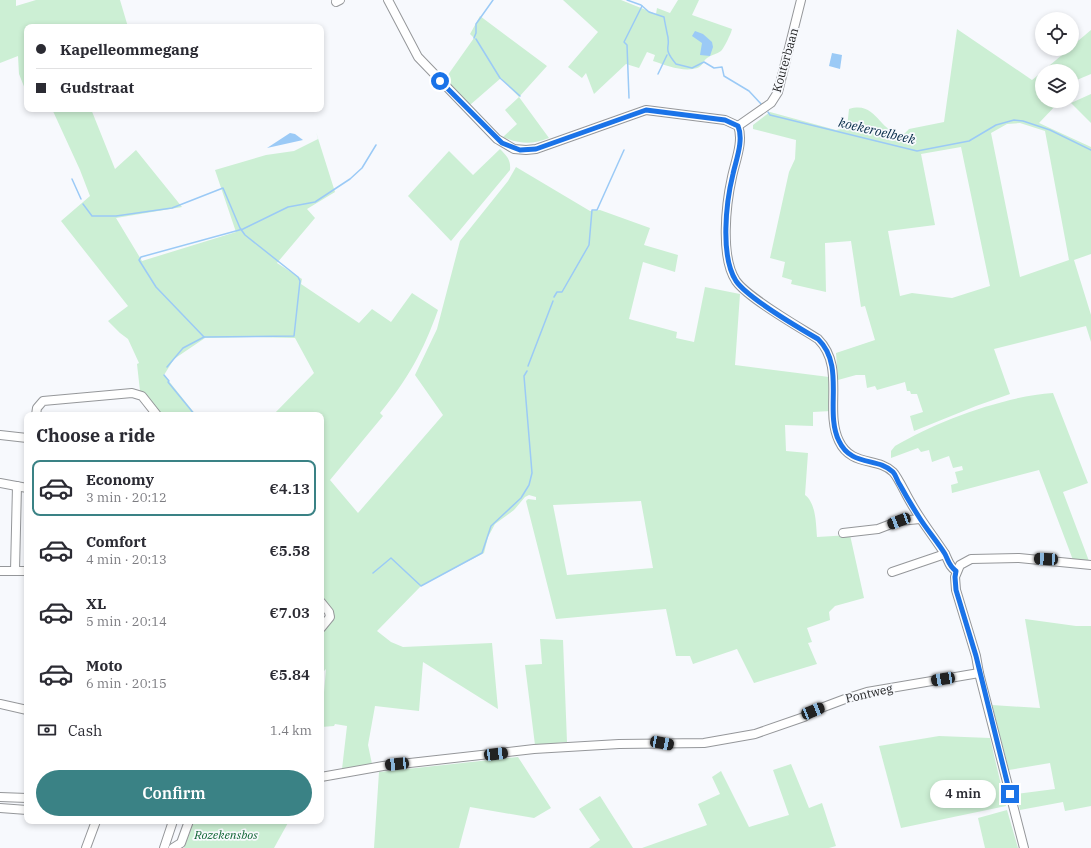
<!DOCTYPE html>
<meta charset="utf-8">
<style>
:root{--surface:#fff;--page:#f2f2f3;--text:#2b2b33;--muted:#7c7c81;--line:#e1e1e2;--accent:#3a8285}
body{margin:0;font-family:"IBM Plex Serif",serif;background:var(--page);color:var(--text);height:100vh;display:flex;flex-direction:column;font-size:15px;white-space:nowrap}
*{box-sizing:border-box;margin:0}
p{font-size:13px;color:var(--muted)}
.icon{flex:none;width:22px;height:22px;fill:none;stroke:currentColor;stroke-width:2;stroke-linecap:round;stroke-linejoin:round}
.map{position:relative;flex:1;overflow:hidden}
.sheet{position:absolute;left:24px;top:412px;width:300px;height:412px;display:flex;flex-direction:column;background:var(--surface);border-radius:8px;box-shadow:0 2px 6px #0003}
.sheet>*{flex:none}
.top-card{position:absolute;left:24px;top:24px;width:300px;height:88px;border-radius:8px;box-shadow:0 2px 6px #0003;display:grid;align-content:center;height:88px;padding:0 12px;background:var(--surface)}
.tools{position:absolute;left:1035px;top:12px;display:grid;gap:8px}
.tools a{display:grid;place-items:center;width:44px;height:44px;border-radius:50%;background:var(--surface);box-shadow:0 2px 6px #0003;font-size:20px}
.end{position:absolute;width:18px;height:18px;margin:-9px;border:5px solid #1a73e8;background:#fff;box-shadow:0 0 0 2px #fff}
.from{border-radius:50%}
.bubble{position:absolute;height:28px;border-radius:14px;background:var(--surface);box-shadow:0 2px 6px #0003;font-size:13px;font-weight:600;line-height:28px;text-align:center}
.car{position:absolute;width:12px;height:24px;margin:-12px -6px;border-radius:5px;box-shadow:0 0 3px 1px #0007;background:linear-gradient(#222 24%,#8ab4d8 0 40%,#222 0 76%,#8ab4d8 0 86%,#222 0)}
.top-card b{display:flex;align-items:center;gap:14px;height:38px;font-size:15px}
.top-card b+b{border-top:1px solid var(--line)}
.top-card i{width:10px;height:10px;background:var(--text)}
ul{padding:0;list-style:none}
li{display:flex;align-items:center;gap:12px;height:56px;margin:0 8px 6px;padding:0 4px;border:2px solid transparent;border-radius:8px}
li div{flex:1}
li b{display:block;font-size:15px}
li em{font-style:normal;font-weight:600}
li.active{border-color:var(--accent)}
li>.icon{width:36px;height:36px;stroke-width:1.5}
h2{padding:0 12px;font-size:18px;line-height:48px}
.pay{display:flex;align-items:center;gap:10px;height:44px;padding:0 12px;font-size:15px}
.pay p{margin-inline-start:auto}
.button{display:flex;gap:8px;margin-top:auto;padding:8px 12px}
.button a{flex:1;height:46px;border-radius:24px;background:var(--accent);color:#fff;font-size:16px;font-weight:600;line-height:46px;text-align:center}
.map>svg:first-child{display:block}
.green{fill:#ccefd4;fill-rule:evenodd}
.water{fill:#9bcaf6}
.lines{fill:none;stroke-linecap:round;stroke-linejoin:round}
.stream{stroke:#9bcaf6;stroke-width:1.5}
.minor-casing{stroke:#95979a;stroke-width:10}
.minor{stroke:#fff;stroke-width:8}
.route{stroke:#1a73e8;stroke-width:5}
.labels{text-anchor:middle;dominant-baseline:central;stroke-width:3.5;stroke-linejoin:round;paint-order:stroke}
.street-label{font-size:12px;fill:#222324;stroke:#f7f9fd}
.park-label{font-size:12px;font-style:italic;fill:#0f6534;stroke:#f7f9fd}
.water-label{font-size:13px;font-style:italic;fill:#072c49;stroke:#f7f9fd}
</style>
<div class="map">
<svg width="1091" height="848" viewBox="0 0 1091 848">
<rect width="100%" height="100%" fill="#f7f9fd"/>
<g class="green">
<path d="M0,0H16V6L36,0H120L128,27H27V94L19,74L18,56L0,63Z"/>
<path d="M563,0H621L656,14L657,8L670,13L678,0H699L692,15L732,29C731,34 724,48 721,51C717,54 711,55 707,58C701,63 704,67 693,69C680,71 665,65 653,61L655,55L647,52L639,68L626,64L594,94L586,73L582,78L568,67L598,32Z"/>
<path d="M480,16L547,66L519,97L549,138C532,145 520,144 503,137L517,124L505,110L519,97L501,78L470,105L445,79L474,38L470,34Z"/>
<path d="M957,29L1032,80L1042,72V101H1057L1058,103L1039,123L1091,147V254L1074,260L1091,315V342L1086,326L994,349L1010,394L976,406L914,431L910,416L923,412L917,394H911L910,391H907L905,382L877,390L875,386L867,388L865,375H856L838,380L836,353L875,340L865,306L861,307L851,241L825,243L826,292L791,284L792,280L782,277L785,262L770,258L789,172L795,159L796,140L753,129V125L770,112L836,130L847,128L849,109C878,100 878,134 904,134L909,129L944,122ZM1020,123L1045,131L1069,260L1020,277L991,133L1007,124ZM961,147L990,286L952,298L912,293L900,296L888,231L935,225L921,154Z"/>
<path d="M1091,30V74L1072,82V71H1043L1069,49H1072V46Z"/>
<path d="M1091,94V123L1071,103Z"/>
<path d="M52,109H91L115,169L136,150L182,207L116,218L142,261L236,232L215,170L266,155L294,151L318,139L316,132L335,192L307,209L315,218L277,263L302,279L301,284L359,323L372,309L391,322L412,293L438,310C423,352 408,379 380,413L383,416L330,480L358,513L443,415L415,375L437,329L460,241L508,181L516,167L590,211L600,210L650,228L644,245L678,255L675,272L643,262L629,319L677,332L676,338L694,342L705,287L740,294L735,365L829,377L831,411L813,412V426L785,425L786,451L808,453L805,495C816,503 816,524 817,537L850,535L864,598L835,606L829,612L830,620L807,628L812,642L808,643L817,664L754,683L737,649L693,664L690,656H676L666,609L556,619L526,501L528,499L536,500V497L529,495L525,497L514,510L495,524L488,537L484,553L421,586L377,631L391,642L403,647L492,643L498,709L423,662L419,711L375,706L368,745L372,764L342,769L347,726L335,724L334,726L321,727L326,669L321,674V631L329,625L333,615L321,598V415H273L314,373L295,338L254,337L205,338L174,359L164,375L196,415H161L140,391L137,364L139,363L128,339L120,333L108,321L128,306L61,221L90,196L80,170ZM641,501L653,568L567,575L553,505Z"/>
<path d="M500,149C507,156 511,160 510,170L451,241L408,196L449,151L473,175Z"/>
<path d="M1053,393L1088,483L1063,492L1089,561L1073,560L1039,470L952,493L951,485L958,483L955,472L963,470L962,466L953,468L949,456L932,462L929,450L921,452L918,448L891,458V451L895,446C937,421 1005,396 1053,393Z"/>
<path d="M1025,619L1076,626H1091V806L1065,811L1063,802L1020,810L1016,794L1055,789L1050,763L1009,770L992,705L1040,708Z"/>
<path d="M540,639L563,640L567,742L535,745L525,665L542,664Z"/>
<path d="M939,736L990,738L1006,806L901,828L879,746Z"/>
<path d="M518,757L551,808L534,818L470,807L459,848H374L379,772Z"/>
<path d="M791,764L809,808L822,803L836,846L829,848H642L707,825L698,804L720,794L712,777L721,771L749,827L789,815L773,770Z"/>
<path d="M600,796L633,848H589L600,840L579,809Z"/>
<path d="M1007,810L1018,848H985L978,818Z"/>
<path d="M194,821H289L274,848H184Z"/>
</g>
<g class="water">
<path d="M695,31L703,34L712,42L713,47L710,56L700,55L702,43L692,36Z"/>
<path d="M832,53L842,55L840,69L829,66Z"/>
<path d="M290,133L295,134L303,140L267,148Z"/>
</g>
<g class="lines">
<g class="stream">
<path d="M627,0L641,5L649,12L664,17C665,24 666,27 667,33C672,49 661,46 676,64L692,68L704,62L714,68L722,67L724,76L749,91L762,105"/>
<path d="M474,38L476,33V24L493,0"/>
<path d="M476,39L500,78L520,96"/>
<path d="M658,74L667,55"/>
<path d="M629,98L627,45L624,42L642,6"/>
<path d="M768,112L770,115L917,151L969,141L996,125L1014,120L1023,121L1050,130L1091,150"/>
<path d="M72,179L81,199"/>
<path d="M83,204L92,216H116L172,208L223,188L240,228L245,235L298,277L300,281L294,336L204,337"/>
<path d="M554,297L557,292H562L589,245L592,210H597L624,150"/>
<path d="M528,366L553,301"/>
<path d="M167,367L183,348L204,337L156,287L139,260L141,257L243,229L288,207L315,202L350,179L362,168L376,145"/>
<path d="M164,375L169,381L168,382L195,415"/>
<path d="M373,573L391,558L421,586L482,553L491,526L521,498L529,485L532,473L524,376L527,371"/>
</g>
<defs>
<g id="minor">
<path d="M388,0L418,57L497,139L514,149L526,150L536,149L646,110L725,120L738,126C744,141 735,162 732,177C726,204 720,257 736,281C748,298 799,327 818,339C846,367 824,410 839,441C851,467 878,457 893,472C898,477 906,495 911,503C921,521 934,537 945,554C949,562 949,566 956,571"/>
<path d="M336,2L340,0"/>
<path d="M738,126L771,103L778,92L801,0"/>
<path d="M36,415L37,408L43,401L132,393L142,396L157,415"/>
<path d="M0,435L27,438"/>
<path d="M0,483L27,488"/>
<path d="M843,533L878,529L899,521L920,519"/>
<path d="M0,571H27"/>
<path d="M15,571L17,486"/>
<path d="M892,572L945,554"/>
<path d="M321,602L329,612L330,617L321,628"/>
<path d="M0,704L27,710"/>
<path d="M321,777L383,766L534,749L619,744L704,743L755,734L804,717L813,711L845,699L867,692L979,673"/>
<path d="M0,797L27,798"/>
<path d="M0,808L27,810"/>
<path d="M86,848L96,821"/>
<path d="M164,848L173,821"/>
<path d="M173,848L181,843L189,821"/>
<path d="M1024,848L979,673L976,656L956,590L955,577L960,565L971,559L1019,558L1091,565"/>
</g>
</defs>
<use href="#minor" class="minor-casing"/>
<use href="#minor" class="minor"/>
</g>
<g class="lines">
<path class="route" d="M440,81L502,143L520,150L536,149L646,110L725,120L738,126C744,140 736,160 733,174C726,202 720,256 736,281C748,298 799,328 818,339C846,366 824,411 839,441C851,467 878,457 893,472C896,475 897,481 900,485C906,496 912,506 919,517C927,530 937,541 945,554C949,562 949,566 956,571L955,577L956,590L976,656L1010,794"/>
</g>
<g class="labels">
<g class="street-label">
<text transform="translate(785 60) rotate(-74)">Kouterbaan</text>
<text transform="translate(869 693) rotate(-13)">Pontweg</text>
</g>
<g class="park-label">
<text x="226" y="834">Rozekensbos</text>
</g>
<g class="water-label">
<text transform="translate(877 131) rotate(13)">koekeroelbeek</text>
</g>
</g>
</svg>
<div class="tools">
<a><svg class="icon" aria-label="locate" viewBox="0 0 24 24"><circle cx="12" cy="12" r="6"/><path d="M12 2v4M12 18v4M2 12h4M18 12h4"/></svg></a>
<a><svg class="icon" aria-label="layers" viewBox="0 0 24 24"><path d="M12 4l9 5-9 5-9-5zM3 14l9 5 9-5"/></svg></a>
</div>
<i class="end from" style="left:440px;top:81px"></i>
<i class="end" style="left:1010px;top:794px"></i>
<div class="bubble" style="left:930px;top:780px;width:66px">4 min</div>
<i class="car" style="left:899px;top:521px;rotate:249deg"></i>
<i class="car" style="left:1046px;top:559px;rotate:273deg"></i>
<i class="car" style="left:943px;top:679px;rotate:260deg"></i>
<i class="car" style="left:813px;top:711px;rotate:68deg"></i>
<i class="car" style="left:662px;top:743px;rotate:101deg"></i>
<i class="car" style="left:496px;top:754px;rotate:83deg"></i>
<i class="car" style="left:397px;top:764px;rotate:264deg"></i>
<div class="top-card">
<b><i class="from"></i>Kapelleommegang</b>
<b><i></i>Gudstraat</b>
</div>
<section class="sheet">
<h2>Choose a ride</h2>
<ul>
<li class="active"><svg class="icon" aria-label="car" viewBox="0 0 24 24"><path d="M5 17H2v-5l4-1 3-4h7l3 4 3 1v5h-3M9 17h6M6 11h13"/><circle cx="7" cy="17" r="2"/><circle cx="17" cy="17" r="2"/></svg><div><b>Economy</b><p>3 min · 20:12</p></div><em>€4.13</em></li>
<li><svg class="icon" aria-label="car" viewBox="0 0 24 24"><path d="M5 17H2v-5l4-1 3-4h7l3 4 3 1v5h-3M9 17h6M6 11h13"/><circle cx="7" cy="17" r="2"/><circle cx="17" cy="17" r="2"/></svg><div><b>Comfort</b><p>4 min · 20:13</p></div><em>€5.58</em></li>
<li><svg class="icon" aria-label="car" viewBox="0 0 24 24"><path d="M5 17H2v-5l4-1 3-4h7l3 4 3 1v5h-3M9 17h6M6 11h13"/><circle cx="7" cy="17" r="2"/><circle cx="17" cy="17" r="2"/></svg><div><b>XL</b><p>5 min · 20:14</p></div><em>€7.03</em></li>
<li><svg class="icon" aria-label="car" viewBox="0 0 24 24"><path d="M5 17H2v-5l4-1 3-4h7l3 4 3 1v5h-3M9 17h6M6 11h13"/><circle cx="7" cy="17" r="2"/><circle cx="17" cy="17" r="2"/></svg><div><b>Moto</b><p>6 min · 20:15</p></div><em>€5.84</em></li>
</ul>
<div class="pay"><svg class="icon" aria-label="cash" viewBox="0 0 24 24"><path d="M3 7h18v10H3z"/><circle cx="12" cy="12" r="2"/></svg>Cash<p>1.4 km</p></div>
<div class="button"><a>Confirm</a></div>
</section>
</div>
